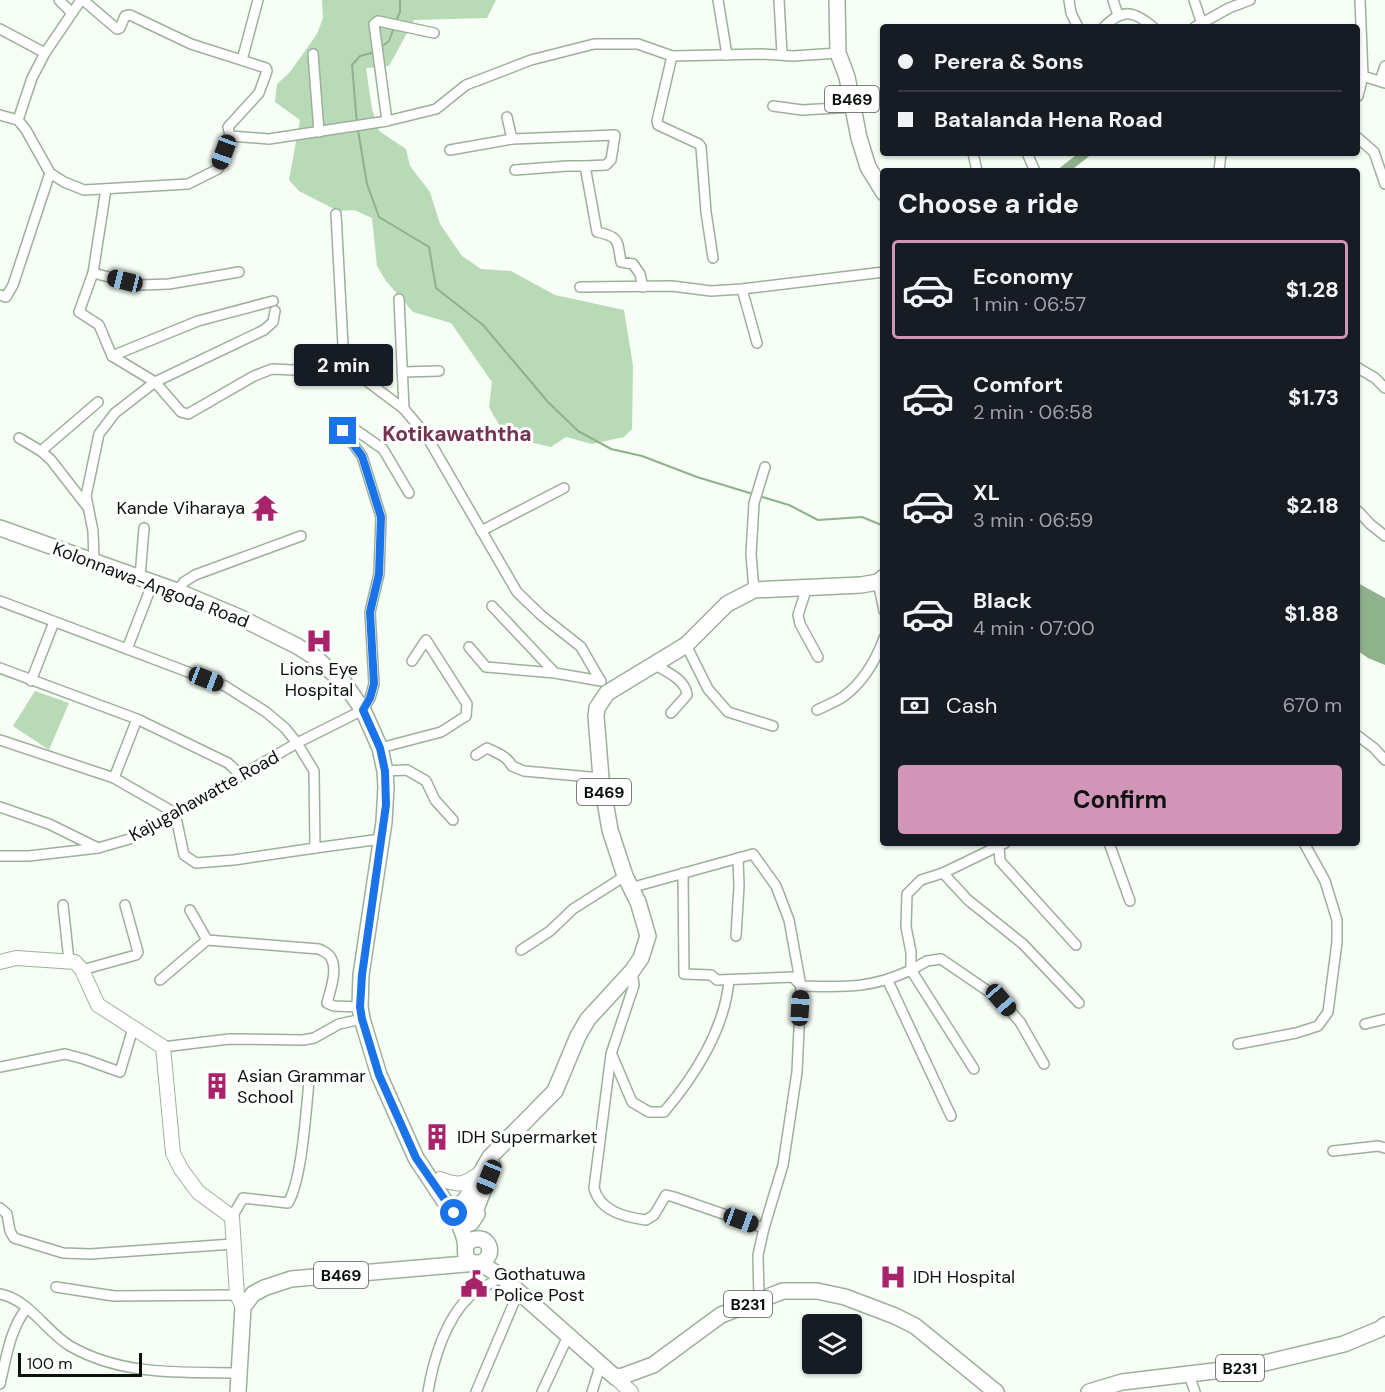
<!DOCTYPE html>
<meta charset="utf-8">
<style>
:root{--surface:#171b24;--page:#242831;--text:#f1f3f6;--muted:#9ea1a6;--line:#363941;--accent:#d195b7}
body{margin:0;font-family:"DM Sans",sans-serif;background:var(--page);color:var(--text);height:100vh;display:flex;flex-direction:column;font-size:22px;white-space:nowrap}
*{box-sizing:border-box;margin:0}
p{font-size:20px;color:var(--muted)}
.icon{flex:none;width:33px;height:33px;fill:none;stroke:currentColor;stroke-width:2;stroke-linecap:round;stroke-linejoin:round}
.map{position:relative;flex:1;overflow:hidden}
.side{position:absolute;left:880px;top:168px;width:480px;height:678px;display:flex;flex-direction:column;background:var(--surface);border-radius:6px;box-shadow:0 2px 4px #0004}
.side>*{flex:none}
.hud{position:absolute;left:880px;top:24px;width:480px;height:132px;border-radius:6px;box-shadow:0 2px 4px #0004;display:grid;align-content:center;height:132px;padding:0 18px;background:var(--surface)}
.tools{position:absolute;left:802px;top:1314px;display:grid;gap:12px}
.tools a{display:grid;place-items:center;width:60px;height:60px;border-radius:6px;background:var(--surface);box-shadow:0 2px 4px #0004;font-size:30px}
.scale{position:absolute;left:18px;bottom:15px;width:124px;box-sizing:border-box;padding-left:6px;border:3px solid #0b120b;border-top:0;font-size:16px;line-height:21px;white-space:nowrap;color:#0b120b;-webkit-text-stroke:4px #fff;paint-order:stroke}
.end{position:absolute;width:27px;height:27px;margin:-14px;border:8px solid #1a73e8;background:#fff;box-shadow:0 0 0 3px #fff}
.from{border-radius:50%}
.bubble{position:absolute;height:42px;border-radius:6px;background:var(--surface);box-shadow:0 2px 4px #0004;font-size:20px;font-weight:700;line-height:42px;text-align:center}
.car{position:absolute;width:18px;height:36px;margin:-18px -9px;border-radius:8px;box-shadow:0 0 4px 2px #0007;background:linear-gradient(#222 24%,#8ab4d8 0 40%,#222 0 76%,#8ab4d8 0 86%,#222 0)}
.hud b{display:flex;align-items:center;gap:21px;height:57px;font-size:22px}
.hud b+b{border-top:2px solid var(--line)}
.hud i{width:15px;height:15px;background:var(--text)}
ul{padding:0;list-style:none}
li{display:flex;align-items:center;gap:18px;height:99px;margin:0 12px 9px;padding:0 6px;border:3px solid transparent;border-radius:6px}
li div{flex:1}
li b{display:block;font-size:22px}
li em{font-style:normal;font-weight:700}
li.current{border-color:var(--accent)}
li>.icon{width:54px;height:54px;stroke-width:1.5}
h2{padding:0 18px;font-size:27px;line-height:72px}
.pay{display:flex;align-items:center;gap:15px;height:66px;padding:0 18px;font-size:22px}
.pay p{margin-inline-start:auto}
.primary-button{display:flex;gap:12px;margin-top:auto;padding:12px 18px}
.primary-button a{flex:1;height:69px;border-radius:6px;background:var(--accent);color:#111;font-size:24px;font-weight:700;line-height:69px;text-align:center}
.map>svg:first-child{display:block}
.green{fill:#b8dab6}
.water{fill:#8eb28c}
.lines{fill:none;stroke-linecap:round;stroke-linejoin:round}
.stream{stroke:#8eb28c;stroke-width:2}
.canal{stroke:#8eb28c;stroke-width:9}
.street-casing{stroke:#9db09b;stroke-width:12}
.secondary-casing{stroke:#9db09b;stroke-width:16}
.primary-casing{stroke:#9db09b;stroke-width:18}
.street{stroke:#fff;stroke-width:9}
.secondary{stroke:#fff;stroke-width:14}
.primary{stroke:#fff;stroke-width:15}
.route{stroke:#1a73e8;stroke-width:8}
.labels{text-anchor:middle;dominant-baseline:central;stroke-width:6;stroke-linejoin:round;paint-order:stroke}
.shield{fill:#fff;stroke:#545954;stroke-width:1.5}
.shield-label{font-size:16px;font-weight:bold;fill:#0b120b}
.poi-label{font-size:18px;fill:#0b120b;stroke:#fff;text-anchor:start}
.street-label{font-size:18px;fill:#0b120b;stroke:#fff}
.quarter-label{font-size:21px;font-weight:bold;fill:#753351;stroke:#fff}
</style>
<div class="map">
<svg width="1385" height="1392" viewBox="0 0 1385 1392">
<rect width="100%" height="100%" fill="#f6fef5"/>
<g class="green">
<path d="M322,0H496L487,18L414,20L389,66L366,68L372,109L379,131L406,149L410,166L430,192L440,224L462,256L481,269L511,271L555,295L624,310L633,366L632,429L624,437L592,444L566,437L551,447L517,439L502,430L489,407L492,382L451,323L413,312L386,281L377,266L372,218L354,210L338,211L299,191L289,180L300,120L275,102L277,84L290,72L317,34L323,18Z"/>
<path d="M35,691L69,703L49,750L13,726Z"/>
</g>
<path class="water" d="M1358,583L1385,598V665L1368,658L1358,651Z"/>
<g class="lines">
<g class="stream">
<path d="M396,21L400,12V0"/>
<path d="M380,48L389,41L394,27"/>
<path d="M357,124L352,65L360,56L375,52"/>
<path d="M358,130L367,184L379,217L429,247L436,288L483,325L548,402L578,431L611,449L642,456L697,477L753,494"/>
<path d="M759,496L789,505L818,520L862,517L884,526"/>
</g>
<path class="canal" d="M1063,171L1086,153"/>
<defs>
<g id="street">
<path d="M59,0L72,13"/>
<path d="M83,0L117,29L120,28L125,16L130,15L191,44L266,68L267,71L259,93L228,127L230,136"/>
<path d="M718,0L727,55"/>
<path d="M779,0L782,54"/>
<path d="M1069,0L1071,13L1078,27"/>
<path d="M1113,0L1118,15"/>
<path d="M1194,0L1202,24"/>
<path d="M1104,27C1123,8 1134,11 1153,27"/>
<path d="M1195,27L1229,8L1250,0"/>
<path d="M0,29L45,53"/>
<path d="M313,54L319,132"/>
<path d="M672,56L657,121L658,125L699,144L701,147L706,212L713,258"/>
<path d="M242,60L258,0"/>
<path d="M1363,76L1385,83"/>
<path d="M1380,81L1385,66"/>
<path d="M1358,96L1363,76L1360,0"/>
<path d="M773,106L802,110L854,107L884,97"/>
<path d="M0,115L18,120L26,130L50,173L64,182L84,190L188,184L218,169L230,136L269,139L387,121L436,109L466,85L531,60L594,44H638L672,56L761,54L793,56L838,53"/>
<path d="M507,117L512,139"/>
<path d="M18,120L32,78L45,53L81,0"/>
<path d="M387,121L374,24L378,21L434,33"/>
<path d="M1358,138L1374,152L1385,184"/>
<path d="M450,150L512,139L615,135L611,160L606,165L585,166L597,232C620,237 617,240 621,262L633,264L640,274L643,287"/>
<path d="M973,153L977,171"/>
<path d="M1027,153L1035,171"/>
<path d="M515,170L567,166H585"/>
<path d="M1219,171L1221,153"/>
<path d="M106,189L93,273L79,312L99,325L112,356L155,382L181,412L188,414L254,376L272,369L315,371L344,364L404,409L426,435L517,592L542,616L581,647L600,680"/>
<path d="M336,214L344,364"/>
<path d="M93,273L141,285L169,284L239,272"/>
<path d="M580,287L672,286L711,291L742,289L884,272"/>
<path d="M742,289L757,343"/>
<path d="M0,295L6,297L13,285L50,173"/>
<path d="M399,299L404,409"/>
<path d="M112,356L198,321L273,301"/>
<path d="M1358,368L1375,378L1385,388"/>
<path d="M402,372L439,371"/>
<path d="M19,438L41,451L51,460L86,505"/>
<path d="M41,451L98,402"/>
<path d="M1358,511L1370,524L1385,536"/>
<path d="M481,531L564,488"/>
<path d="M94,561L93,531L86,496L99,434L115,413L155,382L264,330L273,322L275,311"/>
<path d="M140,577L144,528"/>
<path d="M878,582L884,611"/>
<path d="M807,587L798,615L800,624L818,657"/>
<path d="M754,590L751,554L754,503L765,467"/>
<path d="M177,591L184,582L195,575L301,536"/>
<path d="M0,601L225,686L266,712L285,728L297,743L314,771L315,848L234,860L196,863L184,855L175,813L114,778L0,740"/>
<path d="M492,606L555,673L601,681"/>
<path d="M686,645L708,689L728,712L773,726"/>
<path d="M469,647L486,667L555,673"/>
<path d="M127,649L153,582"/>
<path d="M655,665C667,672 686,680 687,695L671,713"/>
<path d="M0,668L137,719L228,763L242,776"/>
<path d="M31,681L54,622"/>
<path d="M817,710C825,706 835,702 843,697C862,683 876,660 884,638"/>
<path d="M1358,736L1374,748L1385,760"/>
<path d="M380,748L441,732L466,716L467,704L426,640L412,661"/>
<path d="M476,755L487,748C497,753 507,756 512,766L524,771L601,778"/>
<path d="M385,771L407,770L426,781L435,800L453,820"/>
<path d="M114,778L137,719"/>
<path d="M0,807L49,824L98,848"/>
<path d="M1109,843L1130,901"/>
<path d="M999,847L1000,861L1076,945"/>
<path d="M315,848L381,839"/>
<path d="M0,856H29L98,848L133,838L297,743L363,710L370,698L374,684L370,612L379,574L381,517L362,456L343,431L353,428L383,449L409,493"/>
<path d="M683,873L684,974L711,975L717,980L793,977L801,986C845,987 870,989 911,970V952L906,927L907,894L921,880L943,873L1005,843"/>
<path d="M943,873L968,900L1023,944L1079,1003"/>
<path d="M630,888L753,854L776,886L789,920L801,986L797,1072L783,1165L764,1228L758,1255L759,1299"/>
<path d="M63,905L69,961"/>
<path d="M736,936L739,886L738,858"/>
<path d="M207,940L319,949C324,952 329,953 331,958C338,970 330,991 327,1003L334,1006L360,1007"/>
<path d="M521,950L550,931L573,909L625,876"/>
<path d="M82,970L136,955L138,952L125,905"/>
<path d="M632,971L634,985L611,1054L594,1188C600,1211 624,1217 646,1220L654,1215L666,1195L674,1197L764,1228"/>
<path d="M160,980L207,940L190,910"/>
<path d="M888,981L951,1116"/>
<path d="M1365,1024L1385,1019"/>
<path d="M1238,1044L1296,1033L1318,1026L1328,1012L1337,942V920L1325,881L1304,843"/>
<path d="M163,1047L229,1039L303,1040L314,1038L339,1024L362,1019"/>
<path d="M612,1055L632,1102L649,1112H664C695,1076 725,1028 729,980"/>
<path d="M0,1067L65,1054L84,1059L120,1072L133,1028"/>
<path d="M974,1069L911,970L927,961L941,959L1001,1000L1020,1022L1044,1064"/>
<path d="M1333,1151L1378,1146L1385,1148"/>
<path d="M0,1208L7,1214L10,1231L14,1238L63,1253L90,1254L233,1244"/>
<path d="M232,1217L243,1198L288,1203C302,1180 306,1111 309,1081"/>
<path d="M56,1287L114,1296L237,1295"/>
<path d="M0,1294C30,1300 45,1331 70,1346C122,1376 180,1372 238,1373"/>
<path d="M1189,1375L1195,1392"/>
<path d="M0,1384C6,1359 10,1328 27,1308"/>
<path d="M428,1392C433,1361 445,1320 469,1297C477,1289 492,1283 502,1277"/>
<path d="M476,1392L518,1293"/>
<path d="M542,1392L569,1334"/>
<path d="M592,1392L601,1363"/>
</g>
<g id="secondary">
<path d="M0,962L16,958L75,962L82,970L98,1005L163,1047L173,1153L181,1169L198,1192L232,1217L237,1295L243,1307"/>
<path d="M440,1179C459,1186 463,1185 479,1174"/>
<path d="M615,1377L631,1392"/>
</g>
<g id="primary">
<path d="M837,0L838,53L847,77L859,138L868,167L884,193"/>
<path d="M0,528L177,591L241,618L297,646L316,658L344,683L363,710L380,748L385,771L386,787L384,822L361,975L360,1007L362,1019L379,1075L416,1158L459,1223L465,1225L471,1223L477,1214L471,1204L464,1202L459,1204L454,1213"/>
<path d="M464,1202L490,1157L555,1091L578,1036L588,1019L632,971L641,958L648,936L638,902L625,876L610,830L601,778L596,716L597,708L607,693L686,645L727,604L754,590L861,585L878,582L884,577"/>
<path d="M476,1209L493,1166"/>
<path d="M459,1223C461,1229 464,1235 465,1241C467,1249 462,1257 472,1262C483,1268 495,1253 487,1243C481,1236 472,1239 466,1244"/>
<path d="M480,1263L502,1277L615,1377L623,1376L653,1365L721,1315L783,1291H817L845,1297L895,1316L915,1326L996,1392"/>
<path d="M238,1392L243,1307L253,1294L264,1288L291,1279L477,1263"/>
<path d="M1089,1392L1122,1382L1248,1367L1344,1344L1380,1329L1385,1325"/>
</g>
</defs>
<use href="#street" class="street-casing"/>
<use href="#secondary" class="secondary-casing"/>
<use href="#primary" class="primary-casing"/>
<use href="#street" class="street"/>
<use href="#secondary" class="secondary"/>
<use href="#primary" class="primary"/>
</g>
<g class="lines">
<path class="route" d="M343,431L362,456L381,517L379,574L370,612L374,684L370,698L363,710L380,748L385,771L386,805L362,975L360,1007L362,1019L379,1075L416,1158L454,1213"/>
</g>
<defs>
<symbol id="temple-bare" viewBox="-9 -9 18 18"><path d="M0-6L5-2H3V0L6.5 2.5H4V6H1.5V3h-3V6H-4V2.5H-6.5L-3 0V-2H-5Z" fill="#a9236b" stroke="#fff" stroke-width="2.5" paint-order="stroke"/></symbol>
<symbol id="hospital-bare" viewBox="-9 -9 18 18"><path d="M-5-5h3v3.5h4V-5h3V5h-3V1.5h-4V5h-3Z" fill="#a9236b" stroke="#fff" stroke-width="2.5" paint-order="stroke"/></symbol>
<symbol id="building-bare" viewBox="-9 -9 18 18"><path d="M-4-6H4V6H1V3H-1V6H-4ZM-2.5-4.3h1.7v1.8h-1.7ZM.8-4.3h1.7v1.8H.8ZM-2.5-1h1.7V.8h-1.7ZM.8-1h1.7V.8H.8Z" fill="#a9236b" stroke="#fff" stroke-width="2.5" paint-order="stroke"/></symbol>
<symbol id="civic-bare" viewBox="-9 -9 18 18"><path d="M-.6-6.5H3V-4.5H.6V-3L4-1V1h2V6H-6V1h2V-1L-.6-3ZM-1.2 2.5V6h2.4V2.5Z" fill="#a9236b" stroke="#fff" stroke-width="2.5" paint-order="stroke"/></symbol>
</defs>
<g fill-rule="evenodd">
<use href="#temple-bare" x="246" y="489" width="38" height="38"/>
<use href="#hospital-bare" x="300" y="622" width="38" height="38"/>
<use href="#building-bare" x="198" y="1067" width="38" height="38"/>
<use href="#building-bare" x="418" y="1118" width="38" height="38"/>
<use href="#hospital-bare" x="874" y="1258" width="38" height="38"/>
<use href="#civic-bare" x="455" y="1265" width="38" height="38"/>
</g>
<g class="labels">
<g class="shield">
<rect x="825" y="86" width="54" height="26" rx="4.5"/>
<rect x="577" y="779" width="54" height="26" rx="4.5"/>
<rect x="314" y="1262" width="54" height="26" rx="4.5"/>
<rect x="724" y="1291" width="48" height="26" rx="4.5"/>
<rect x="1216" y="1355" width="48" height="26" rx="4.5"/>
</g>
<g class="shield-label">
<text x="852" y="99">B469</text>
<text x="604" y="792">B469</text>
<text x="341" y="1275">B469</text>
<text x="748" y="1304">B231</text>
<text x="1240" y="1368">B231</text>
</g>
<g class="poi-label">
<text x="245" y="508" text-anchor="end">Kande Viharaya</text>
<text x="319" y="669" text-anchor="middle">Lions Eye<tspan x="319" dy="21">Hospital</tspan></text>
<text x="237" y="1076">Asian Grammar<tspan x="237" dy="21">School</tspan></text>
<text x="457" y="1137">IDH Supermarket</text>
<text x="494" y="1274">Gothatuwa<tspan x="494" dy="21">Police Post</tspan></text>
<text x="913" y="1277">IDH Hospital</text>
</g>
<g class="street-label">
<text transform="translate(151 585) rotate(21)">Kolonnawa-Angoda Road</text>
<text transform="translate(204 796) rotate(-29)">Kajugahawatte Road</text>
</g>
<g class="quarter-label">
<text x="457" y="434">Kotikawaththa</text>
</g>
</g>
</svg>
<div class="tools">
<a><svg class="icon" aria-label="layers" viewBox="0 0 24 24"><path d="M12 4l9 5-9 5-9-5zM3 14l9 5 9-5"/></svg></a>
</div>
<div class="scale">100 m</div>
<i class="end from" style="left:454px;top:1213px"></i>
<i class="end" style="left:343px;top:431px"></i>
<div class="bubble" style="left:294px;top:344px;width:99px">2 min</div>
<i class="car" style="left:224px;top:152px;rotate:200deg"></i>
<i class="car" style="left:125px;top:281px;rotate:284deg"></i>
<i class="car" style="left:206px;top:679px;rotate:111deg"></i>
<i class="car" style="left:1001px;top:1000px;rotate:139deg"></i>
<i class="car" style="left:800px;top:1008px;rotate:3deg"></i>
<i class="car" style="left:489px;top:1177px;rotate:202deg"></i>
<i class="car" style="left:741px;top:1220px;rotate:110deg"></i>
<div class="hud">
<b><i class="from"></i>Perera &amp; Sons</b>
<b><i></i>Batalanda Hena Road</b>
</div>
<section class="side">
<h2>Choose a ride</h2>
<ul>
<li class="current"><svg class="icon" aria-label="car" viewBox="0 0 24 24"><path d="M5 17H2v-5l4-1 3-4h7l3 4 3 1v5h-3M9 17h6M6 11h13"/><circle cx="7" cy="17" r="2"/><circle cx="17" cy="17" r="2"/></svg><div><b>Economy</b><p>1 min · 06:57</p></div><em>$1.28</em></li>
<li><svg class="icon" aria-label="car" viewBox="0 0 24 24"><path d="M5 17H2v-5l4-1 3-4h7l3 4 3 1v5h-3M9 17h6M6 11h13"/><circle cx="7" cy="17" r="2"/><circle cx="17" cy="17" r="2"/></svg><div><b>Comfort</b><p>2 min · 06:58</p></div><em>$1.73</em></li>
<li><svg class="icon" aria-label="car" viewBox="0 0 24 24"><path d="M5 17H2v-5l4-1 3-4h7l3 4 3 1v5h-3M9 17h6M6 11h13"/><circle cx="7" cy="17" r="2"/><circle cx="17" cy="17" r="2"/></svg><div><b>XL</b><p>3 min · 06:59</p></div><em>$2.18</em></li>
<li><svg class="icon" aria-label="car" viewBox="0 0 24 24"><path d="M5 17H2v-5l4-1 3-4h7l3 4 3 1v5h-3M9 17h6M6 11h13"/><circle cx="7" cy="17" r="2"/><circle cx="17" cy="17" r="2"/></svg><div><b>Black</b><p>4 min · 07:00</p></div><em>$1.88</em></li>
</ul>
<div class="pay"><svg class="icon" aria-label="cash" viewBox="0 0 24 24"><path d="M3 7h18v10H3z"/><circle cx="12" cy="12" r="2"/></svg>Cash<p>670 m</p></div>
<div class="primary-button"><a>Confirm</a></div>
</section>
</div>
